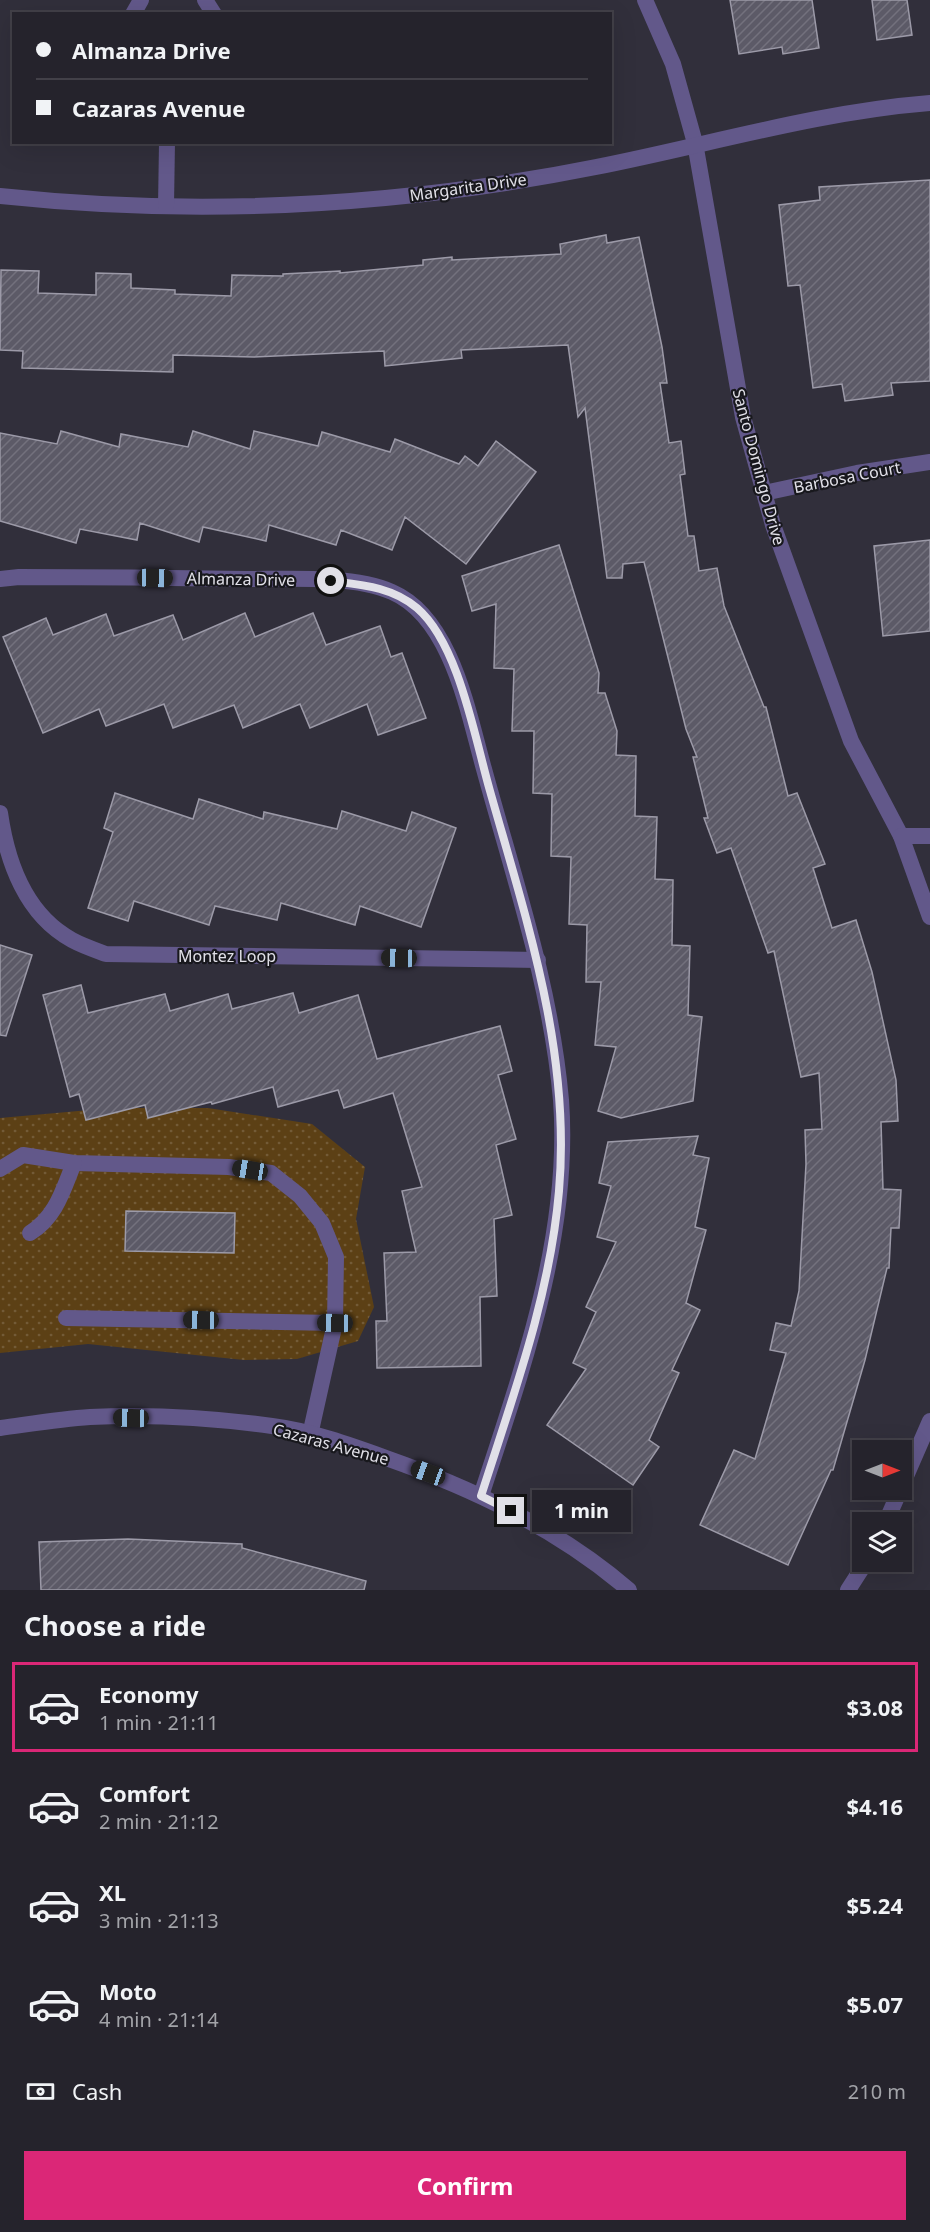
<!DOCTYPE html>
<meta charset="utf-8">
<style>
:root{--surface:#25232c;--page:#312f38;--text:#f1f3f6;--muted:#a3a4a9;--line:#424048;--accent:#db2777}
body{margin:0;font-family:"Noto Sans",sans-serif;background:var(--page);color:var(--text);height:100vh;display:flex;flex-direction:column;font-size:22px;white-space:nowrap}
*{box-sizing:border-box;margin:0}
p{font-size:20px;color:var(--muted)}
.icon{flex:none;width:33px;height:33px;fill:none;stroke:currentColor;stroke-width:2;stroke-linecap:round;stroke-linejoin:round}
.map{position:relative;height:1590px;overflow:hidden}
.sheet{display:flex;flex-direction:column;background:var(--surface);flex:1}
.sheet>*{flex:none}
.hud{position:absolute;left:12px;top:12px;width:600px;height:132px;border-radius:0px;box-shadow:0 6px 24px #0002,0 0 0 2px var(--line);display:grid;align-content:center;height:132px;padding:0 24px;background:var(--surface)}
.needle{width:39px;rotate:90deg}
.tools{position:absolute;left:852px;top:1440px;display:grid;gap:12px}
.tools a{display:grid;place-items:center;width:60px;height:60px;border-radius:0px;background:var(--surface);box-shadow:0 6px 24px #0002,0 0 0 2px var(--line);font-size:30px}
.end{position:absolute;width:27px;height:27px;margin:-14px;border:8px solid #e1e0e8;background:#111;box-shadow:0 0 0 3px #111}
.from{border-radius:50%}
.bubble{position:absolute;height:42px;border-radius:0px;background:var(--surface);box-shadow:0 6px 24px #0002,0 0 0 2px var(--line);font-size:20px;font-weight:700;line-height:42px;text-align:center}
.car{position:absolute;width:18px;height:36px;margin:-18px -9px;border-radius:8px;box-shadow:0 0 4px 2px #0007;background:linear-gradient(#222 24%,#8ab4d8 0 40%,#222 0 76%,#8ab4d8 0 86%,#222 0)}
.hud b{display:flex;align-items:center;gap:21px;height:57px;font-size:22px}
.hud b+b{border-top:2px solid var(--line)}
.hud i{width:15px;height:15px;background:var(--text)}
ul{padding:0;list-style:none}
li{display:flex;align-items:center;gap:18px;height:90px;margin:0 12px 9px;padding:0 12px;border:3px solid transparent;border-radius:0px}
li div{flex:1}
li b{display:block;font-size:22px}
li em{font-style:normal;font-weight:700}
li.active{border-color:var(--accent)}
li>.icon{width:54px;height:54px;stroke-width:1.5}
h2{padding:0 24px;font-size:27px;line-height:72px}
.pay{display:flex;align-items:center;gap:15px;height:66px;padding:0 24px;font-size:22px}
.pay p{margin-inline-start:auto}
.primary-button{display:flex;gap:12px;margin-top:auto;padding:12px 24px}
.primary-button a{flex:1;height:69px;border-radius:0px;background:var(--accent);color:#fff;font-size:24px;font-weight:700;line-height:69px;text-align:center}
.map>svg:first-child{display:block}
.green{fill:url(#green-dots)}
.building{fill:url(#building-hatch);stroke:#9c9aa8;stroke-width:1.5}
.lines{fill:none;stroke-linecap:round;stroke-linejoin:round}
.service{stroke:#62588a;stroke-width:16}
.minor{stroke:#62588a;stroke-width:16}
.tertiary{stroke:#62588a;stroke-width:16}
.route{stroke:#e1e0e8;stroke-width:8}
.labels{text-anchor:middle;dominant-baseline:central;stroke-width:4.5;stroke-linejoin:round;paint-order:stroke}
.street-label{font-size:16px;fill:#e1e0e8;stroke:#18181d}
</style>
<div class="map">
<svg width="930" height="1590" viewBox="0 0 930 1590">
<defs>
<pattern id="green-dots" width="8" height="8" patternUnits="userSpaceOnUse" patternTransform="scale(1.5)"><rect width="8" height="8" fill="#5c4015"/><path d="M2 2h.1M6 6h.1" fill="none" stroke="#735b37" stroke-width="1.8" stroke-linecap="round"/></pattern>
<pattern id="building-hatch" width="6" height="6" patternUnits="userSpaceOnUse" patternTransform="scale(1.5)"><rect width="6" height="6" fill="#5c5a67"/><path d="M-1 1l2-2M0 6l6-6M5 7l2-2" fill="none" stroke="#73717d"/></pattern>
</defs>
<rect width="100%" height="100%" fill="#312f3b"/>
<path class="green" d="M112,1108H208L312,1124L365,1167L356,1219L374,1307L358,1341L297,1359L244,1360L88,1344L0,1353V1118Z"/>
<g class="building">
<path d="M730,0H812L819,48L783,54L782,47L739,54Z"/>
<path d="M872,0H907L912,35L877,40Z"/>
<path d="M930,180V381L891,383L893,395L845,401L842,384L813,388L800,285L788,286L779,205L820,200L819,187Z"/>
<path d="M606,235L607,243L639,237L662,347L667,383H660L669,443L681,441L685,474L680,475L688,536H694L699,571L717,568L724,606L764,707H766L788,796L797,793L825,864L813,868L832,928L856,920L872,972L896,1080L898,1121L881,1122L883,1189L901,1190L899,1228H891L889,1268H887L865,1360L833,1470H831L788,1565L700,1525L734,1450L755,1459L786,1353L770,1350L776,1323L791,1326L799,1291L806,1164L805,1130L822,1129L819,1073L801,1077L774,951L768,953L731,848L717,853L704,818H708L693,757H697L686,729L644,562L623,564L622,578H607L585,408L578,417L568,345L461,350L462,358L385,366L384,351L254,357L173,355V372L22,368L23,351L0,350L1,270L39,271L38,293L96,295V273L131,274V288L175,290V294L231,296L232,275L283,276V274L340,271V273L423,265V260L452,257V260L561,254L560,244Z"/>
<path d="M61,431L119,447L121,434L188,447L193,431L250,449L254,431L318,446L322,432L390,452L395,439L459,464L465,456L478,466L496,441L536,472L466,564L405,517L392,550L341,530L336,545L269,525L266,541L203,527L199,542L140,523L137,540L80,529L76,543L0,521V433L57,444Z"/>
<path d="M930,540V631L883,636L874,546Z"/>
<path d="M559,545L599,673L598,693H605L617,731L616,755L636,756L635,816L657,817L655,879L673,880L672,945L690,946L688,1015L702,1017L693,1101L621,1118L598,1111L616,1047L595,1045L601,982H586L587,925L569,924L571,857L551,856L552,794L533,793L534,731H512L514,669L494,668L496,604L472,611L462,576Z"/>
<path d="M245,613L255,637L313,613L326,645L380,626L391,657L402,653L426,718L378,735L367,704L310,728L300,704L243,728L234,705L173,728L164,704L106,726L99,709L43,733L3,637L46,618L53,635L106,614L114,636L173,615L183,640Z"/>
<path d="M115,793L193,819L199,799L263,819L264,812L337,829L342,811L406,831L412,812L456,828L421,927L360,906L355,925L281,903L277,920L215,906L209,925L134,901L128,921L88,908L113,832L104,828Z"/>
<path d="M0,945L32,955L6,1036L0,1035Z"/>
<path d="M81,985L88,1013L165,994L170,1011L228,994L232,1009L293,993L299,1013L358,995L377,1059L500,1026L512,1071L498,1075L516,1139L496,1145L512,1215L494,1219L497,1296L480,1297L481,1366L377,1368L376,1321H387L384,1253L416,1252L402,1191L422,1187L393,1093L344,1108L338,1090L278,1107L273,1087L212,1104L211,1102L148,1118L145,1105L86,1120L79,1094L70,1097L43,995Z"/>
<path d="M698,1136L693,1155L709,1158L695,1227L706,1230L686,1303L700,1310L672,1370L679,1373L649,1440L659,1447L633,1485L547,1425L586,1369L573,1363L596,1312L586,1307L616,1242L597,1237L611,1186L599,1183L608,1142Z"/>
<path d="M126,1211L235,1213L234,1253L125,1251Z"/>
<path d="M128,1539L242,1544V1548L366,1581L364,1590H41L39,1542Z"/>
</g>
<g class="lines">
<g class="service">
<path d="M0,1169L23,1155L74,1163L229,1167L271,1173L300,1196L322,1223L336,1257L335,1323L310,1435"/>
<path d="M30,1233C56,1217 63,1190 74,1163"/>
<path d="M66,1318L335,1323"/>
</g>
<g class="minor">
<path d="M205,0L214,14"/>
<path d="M645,0L673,64L695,143L743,417L773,525L851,741L901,836L930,917"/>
<path d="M133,14L141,0"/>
<path d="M0,196C198,217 401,206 596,167C708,145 817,112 930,103"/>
<path d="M166,206L167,142"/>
<path d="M764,493L857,473L930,462"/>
<path d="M0,579L19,577C95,577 170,578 246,579C288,579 354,575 392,592C452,618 468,713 484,769C514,879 551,986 561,1100C571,1235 522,1370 481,1496"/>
<path d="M0,813C7,862 26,915 72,940C83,946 95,950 106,954L538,960"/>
<path d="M901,836H930"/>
<path d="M886,1522L930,1421"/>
<path d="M848,1590L866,1562"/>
</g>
<path class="tertiary" d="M0,1428C30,1424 60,1419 90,1417C150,1414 214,1418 272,1426C311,1431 350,1445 386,1458C474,1489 558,1529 629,1590"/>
</g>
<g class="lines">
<path class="route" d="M331,581C363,585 392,587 417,608C459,644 475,739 490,791C527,922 571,1052 559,1191C550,1296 513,1396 481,1496L511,1511"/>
</g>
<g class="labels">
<g class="street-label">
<text transform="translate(468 187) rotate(-8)">Margarita Drive</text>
<text transform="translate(759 467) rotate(75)">Santo Domingo Drive</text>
<text transform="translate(847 477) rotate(-11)">Barbosa Court</text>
<text transform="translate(241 579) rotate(1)">Almanza Drive</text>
<text x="227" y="956">Montez Loop</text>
<text transform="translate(331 1444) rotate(15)">Cazaras Avenue</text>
</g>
</g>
</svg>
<div class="tools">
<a><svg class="needle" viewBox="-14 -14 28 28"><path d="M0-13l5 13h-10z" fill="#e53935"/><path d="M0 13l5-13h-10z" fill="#a3a4a9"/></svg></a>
<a><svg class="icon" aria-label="layers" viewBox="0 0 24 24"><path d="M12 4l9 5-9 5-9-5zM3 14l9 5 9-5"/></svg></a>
</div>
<i class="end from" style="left:331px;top:581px"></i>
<i class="end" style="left:511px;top:1511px"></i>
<div class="bubble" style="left:532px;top:1490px;width:99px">1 min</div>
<i class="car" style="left:155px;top:578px;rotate:91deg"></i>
<i class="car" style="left:399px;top:958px;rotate:271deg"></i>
<i class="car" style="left:250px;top:1170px;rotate:279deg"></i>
<i class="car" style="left:201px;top:1320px;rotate:271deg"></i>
<i class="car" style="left:335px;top:1323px;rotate:271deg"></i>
<i class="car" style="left:131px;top:1418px;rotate:271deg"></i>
<i class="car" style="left:428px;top:1473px;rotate:290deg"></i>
<div class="hud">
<b><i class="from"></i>Almanza Drive</b>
<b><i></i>Cazaras Avenue</b>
</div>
</div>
<section class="sheet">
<h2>Choose a ride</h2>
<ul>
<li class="active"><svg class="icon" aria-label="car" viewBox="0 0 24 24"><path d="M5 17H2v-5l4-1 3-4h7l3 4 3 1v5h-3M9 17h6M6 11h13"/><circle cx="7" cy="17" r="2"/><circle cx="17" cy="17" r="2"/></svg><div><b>Economy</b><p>1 min · 21:11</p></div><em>$3.08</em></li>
<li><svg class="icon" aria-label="car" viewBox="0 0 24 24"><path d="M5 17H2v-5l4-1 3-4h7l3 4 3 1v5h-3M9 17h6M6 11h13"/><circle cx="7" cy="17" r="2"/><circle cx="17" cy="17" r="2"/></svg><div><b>Comfort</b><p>2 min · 21:12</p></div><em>$4.16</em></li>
<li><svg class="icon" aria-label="car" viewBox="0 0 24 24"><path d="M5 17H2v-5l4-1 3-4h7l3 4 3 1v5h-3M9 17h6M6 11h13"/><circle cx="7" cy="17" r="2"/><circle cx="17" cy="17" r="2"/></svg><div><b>XL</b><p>3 min · 21:13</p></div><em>$5.24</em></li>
<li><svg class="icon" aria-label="car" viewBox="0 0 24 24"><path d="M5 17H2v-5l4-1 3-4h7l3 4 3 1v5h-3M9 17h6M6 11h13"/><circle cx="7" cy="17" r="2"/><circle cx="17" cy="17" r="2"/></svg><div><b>Moto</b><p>4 min · 21:14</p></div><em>$5.07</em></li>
</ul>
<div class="pay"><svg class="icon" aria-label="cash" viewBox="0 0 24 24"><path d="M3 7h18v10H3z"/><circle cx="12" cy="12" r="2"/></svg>Cash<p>210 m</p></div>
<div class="primary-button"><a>Confirm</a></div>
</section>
